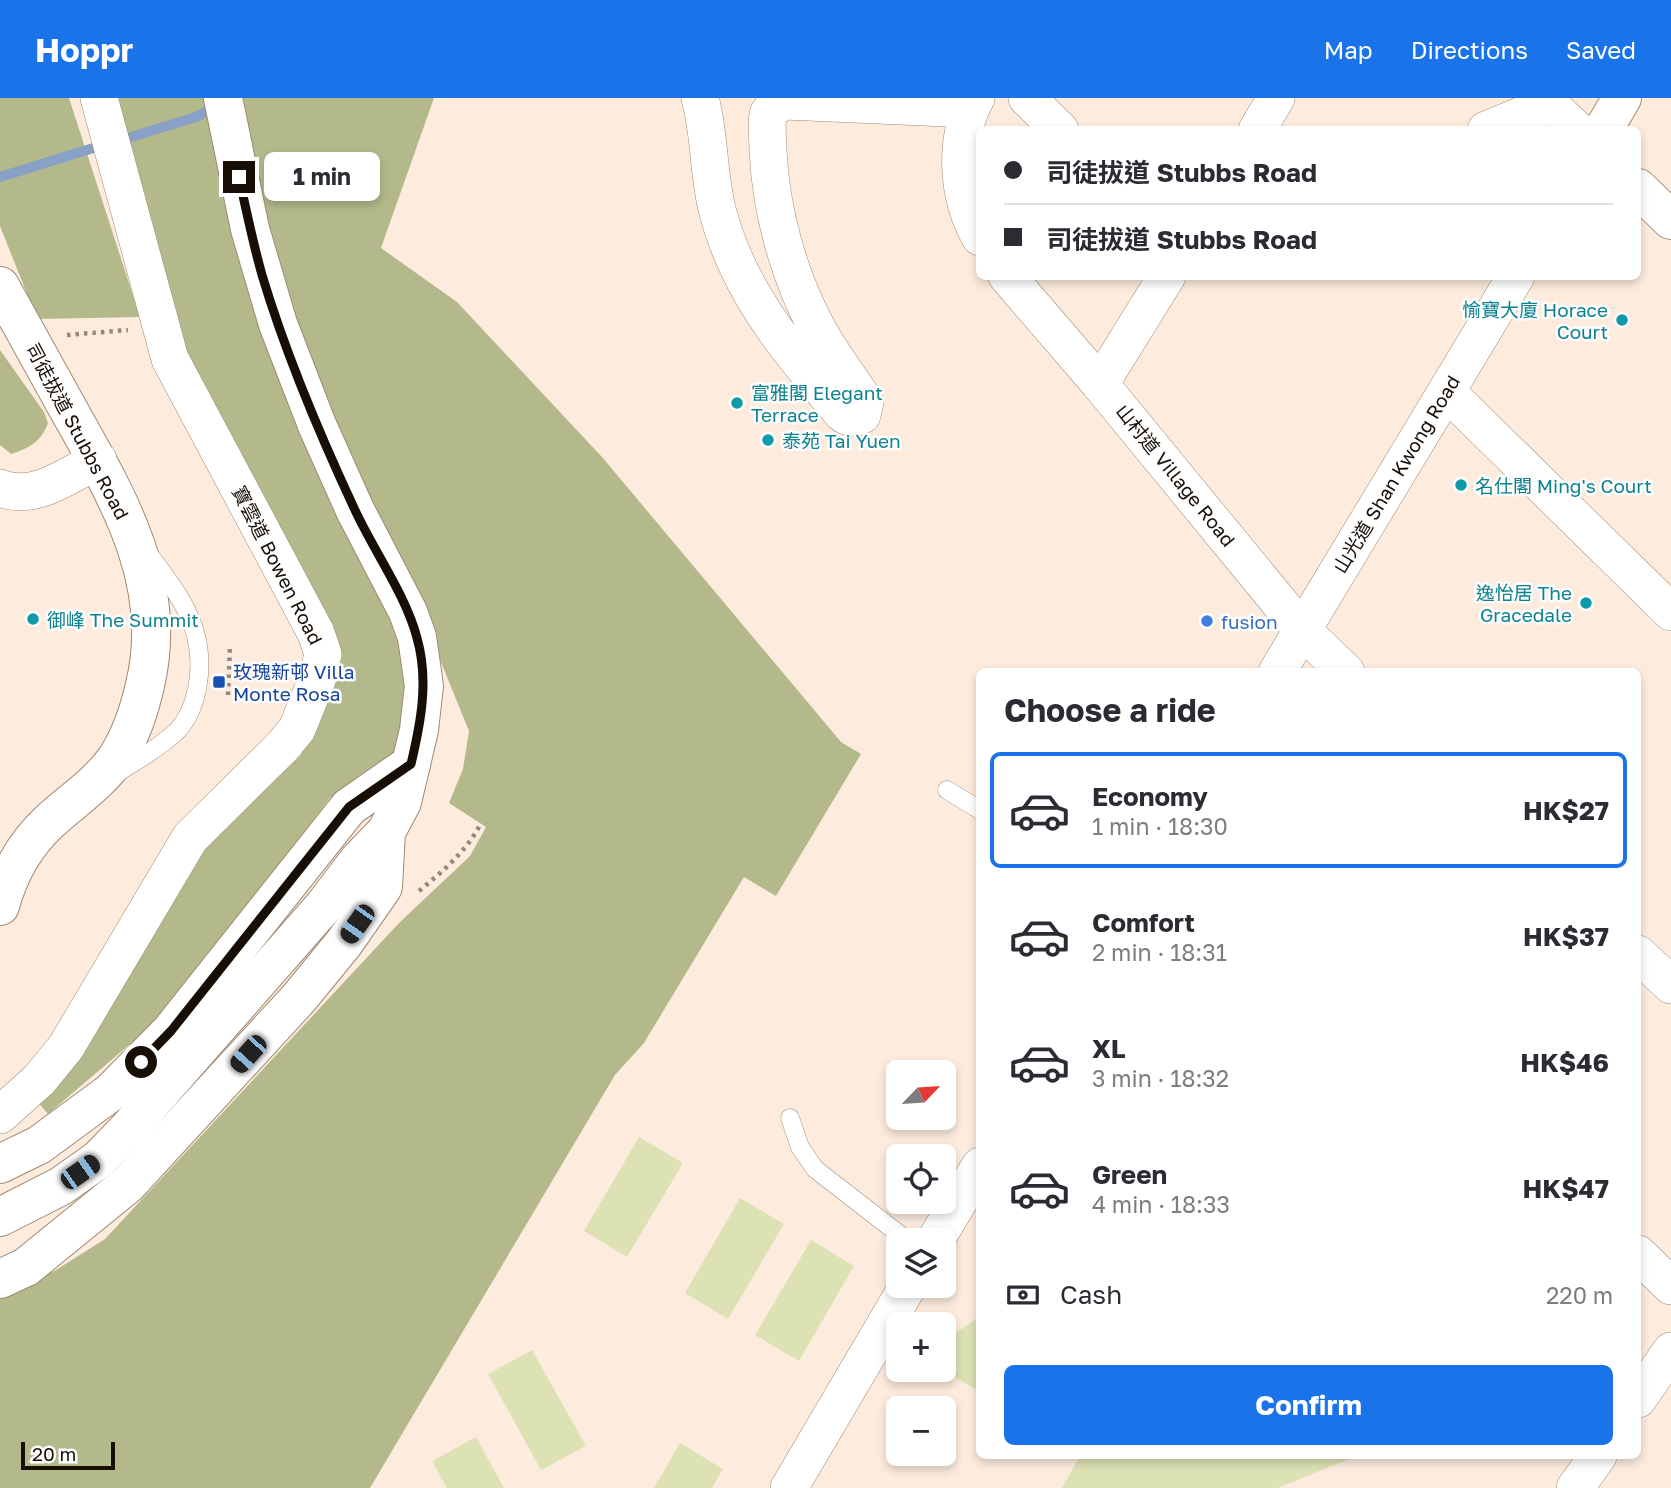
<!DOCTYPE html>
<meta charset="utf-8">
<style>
:root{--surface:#fff;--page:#f7f7f7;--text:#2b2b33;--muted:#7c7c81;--line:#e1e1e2;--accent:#1a73e8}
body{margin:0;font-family:"Golos Text","Noto Sans TC",sans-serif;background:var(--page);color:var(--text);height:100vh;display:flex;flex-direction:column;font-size:26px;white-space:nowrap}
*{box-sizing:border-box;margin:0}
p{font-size:23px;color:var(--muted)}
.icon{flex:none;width:38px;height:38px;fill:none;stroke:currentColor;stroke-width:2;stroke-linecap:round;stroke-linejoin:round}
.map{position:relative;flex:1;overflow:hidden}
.drawer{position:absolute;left:976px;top:570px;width:665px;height:791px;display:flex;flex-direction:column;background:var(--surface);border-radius:10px;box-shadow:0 4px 10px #0003}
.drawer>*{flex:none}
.banner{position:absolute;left:976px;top:28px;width:665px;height:154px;border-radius:10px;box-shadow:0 4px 10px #0003;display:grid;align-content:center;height:154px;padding:0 28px;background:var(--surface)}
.needle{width:46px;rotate:65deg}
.controls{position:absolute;left:886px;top:962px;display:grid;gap:14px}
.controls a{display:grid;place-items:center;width:70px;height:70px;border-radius:10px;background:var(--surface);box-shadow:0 4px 10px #0003;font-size:35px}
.scale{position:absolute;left:21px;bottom:18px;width:94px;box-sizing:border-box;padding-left:7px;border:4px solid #170e06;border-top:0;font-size:19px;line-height:24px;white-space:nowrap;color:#170e06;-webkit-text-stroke:5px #fdfdfd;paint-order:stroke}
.end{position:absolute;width:32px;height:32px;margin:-16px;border:9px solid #170e06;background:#fff;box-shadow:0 0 0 4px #fff}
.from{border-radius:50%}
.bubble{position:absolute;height:49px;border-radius:10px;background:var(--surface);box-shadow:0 4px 10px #0003;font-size:23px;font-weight:700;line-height:49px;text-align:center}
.car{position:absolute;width:21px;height:42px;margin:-21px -10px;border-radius:9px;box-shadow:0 0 5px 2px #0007;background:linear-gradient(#222 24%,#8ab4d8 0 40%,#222 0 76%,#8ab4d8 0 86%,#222 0)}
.banner b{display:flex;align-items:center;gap:24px;height:66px;font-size:26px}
.banner b+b{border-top:2px solid var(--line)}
.banner i{width:18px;height:18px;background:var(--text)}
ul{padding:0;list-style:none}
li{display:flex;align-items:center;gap:21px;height:116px;margin:0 14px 10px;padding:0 14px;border:4px solid transparent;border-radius:10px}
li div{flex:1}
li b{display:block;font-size:26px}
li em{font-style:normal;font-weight:700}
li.selected{border-color:var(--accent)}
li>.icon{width:63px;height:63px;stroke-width:1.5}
h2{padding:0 28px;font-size:32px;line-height:84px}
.pay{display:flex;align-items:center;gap:18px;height:77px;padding:0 28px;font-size:26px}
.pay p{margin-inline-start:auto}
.button{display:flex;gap:14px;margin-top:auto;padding:14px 28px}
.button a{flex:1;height:80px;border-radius:10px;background:var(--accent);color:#fff;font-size:28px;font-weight:700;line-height:80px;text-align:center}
header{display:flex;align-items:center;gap:42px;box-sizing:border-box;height:98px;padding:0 35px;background:var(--accent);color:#fff}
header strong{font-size:33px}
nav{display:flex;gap:38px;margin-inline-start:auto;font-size:24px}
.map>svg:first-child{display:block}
.green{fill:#dde2b5}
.forest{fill:#b4b98b}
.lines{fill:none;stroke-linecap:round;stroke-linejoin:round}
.stream{stroke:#89a0c7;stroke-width:10}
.lane-casing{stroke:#a18972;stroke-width:19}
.street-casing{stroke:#a18972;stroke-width:38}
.secondary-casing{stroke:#a18972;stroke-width:40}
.path{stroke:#95877c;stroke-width:4.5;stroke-dasharray:3.5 5;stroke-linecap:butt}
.lane{stroke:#fff;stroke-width:18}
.street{stroke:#fff;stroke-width:37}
.secondary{stroke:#fff;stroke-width:38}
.route{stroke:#170e06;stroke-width:9}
.culture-dot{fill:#0f9aa8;stroke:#fdfdfd;stroke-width:2.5}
.shop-dot{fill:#3f7fe0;stroke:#fdfdfd;stroke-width:2.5}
.transit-dot{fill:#1a4fb4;stroke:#fdfdfd;stroke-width:2.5}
.labels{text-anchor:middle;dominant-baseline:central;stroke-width:5;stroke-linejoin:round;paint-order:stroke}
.culture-label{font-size:19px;fill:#0d838f;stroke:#fdfdfd;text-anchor:start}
.street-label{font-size:19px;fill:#170e06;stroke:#fdfdfd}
.shop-label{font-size:19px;fill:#366cbe;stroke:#fdfdfd;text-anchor:start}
.transit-label{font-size:19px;fill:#164399;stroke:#fdfdfd;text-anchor:start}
</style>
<header>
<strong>Hoppr</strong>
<nav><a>Map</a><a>Directions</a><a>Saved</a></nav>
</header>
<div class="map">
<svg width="1671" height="1390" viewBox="0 0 1671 1390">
<rect width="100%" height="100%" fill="#fdecde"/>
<g class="green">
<path d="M639,1039L683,1065L627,1159L584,1133Z"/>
<path d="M740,1100L784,1126L728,1221L685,1195Z"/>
<path d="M811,1142L854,1168L799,1263L755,1237Z"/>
<path d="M980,1218V1294L943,1272V1244Z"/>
<path d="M532,1252L586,1348L541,1372L488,1276Z"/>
<path d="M476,1339L504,1390H447L432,1363Z"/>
<path d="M680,1345L723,1371L712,1390H654Z"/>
<path d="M1080,1358H1356L1278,1390H1062Z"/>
</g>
<g class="forest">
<path d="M0,0H69L140,219L37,221L0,128Z"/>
<path d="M111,0H210L393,513L413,576L402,652L330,700L163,918L48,1016L37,1003L188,765L301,657L341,553L179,256Z"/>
<path d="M237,0H434L381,150L457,204L602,359L841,644L861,656L776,798L744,779L644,945L615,977L370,1390H0V1199L56,1172L105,1141L399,825L470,758L486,729L449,705L463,671L469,633L394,449L317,286L284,192Z"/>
<path d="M0,252L44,314L48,325C42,343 28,351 11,356L0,347Z"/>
</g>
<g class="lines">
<g class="stream">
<path d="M118,43L196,19L216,9"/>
<path d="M0,79L103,47"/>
</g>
<defs>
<g id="lane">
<path d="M118,674C138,662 158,650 176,634C187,623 194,606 197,591C208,535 182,500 150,458"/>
<path d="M947,692L980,712"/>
<path d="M790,1020L800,1049L815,1071L908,1143"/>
</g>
<g id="street">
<path d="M700,0C710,36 708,75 717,111C738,194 788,251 842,315C849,321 854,321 862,317L865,304C850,280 832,258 818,232C789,179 771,114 768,53C768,41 766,28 768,16L772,10L785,3L970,11"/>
<path d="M976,0C953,42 957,98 980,139"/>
<path d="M1027,0L1060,32"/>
<path d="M1257,32L1276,0"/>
<path d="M1486,32L1549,6L1577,32"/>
<path d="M1007,178L1100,286L1302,532L1346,574"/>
<path d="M1100,286L1167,178"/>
<path d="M1447,294L1671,514"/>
<path d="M0,390C34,404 68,377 98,362"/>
<path d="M1277,574L1516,178"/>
<path d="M1638,856L1671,887"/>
<path d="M0,1017L39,982L66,949L190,740L283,648L297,631L318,579L323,556L316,535L170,261L99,0"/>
<path d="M935,1143L980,1068"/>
<path d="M1638,1156L1671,1188"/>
<path d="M1638,1301L1671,1253"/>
<path d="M789,1390L908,1188"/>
<path d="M1575,1390L1598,1358"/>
</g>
<g id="secondary">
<path d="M1603,32L1622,0"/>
<path d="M1638,90L1671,122"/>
<path d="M0,188C24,232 48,275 72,318C120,403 169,487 145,587C139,614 131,638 116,661C98,686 73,702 50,723C24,747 9,774 0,808"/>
<path d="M0,1066L39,1047L111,994L171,933L349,709L411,666"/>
<path d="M0,1119L61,1088L99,1061L129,1030L323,809L358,763L386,734"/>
<path d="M0,1181L26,1169L128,1086L299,900L344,845L383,789L386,734L402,704L419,632L424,588L417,539L408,514L355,412L317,327L278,226L250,131L223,0"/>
</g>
</defs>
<use href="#lane" class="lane-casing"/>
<use href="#street" class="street-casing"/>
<use href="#secondary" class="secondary-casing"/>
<g class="path">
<path d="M67,237L128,232"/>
<path d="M228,597L230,548"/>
<path d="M419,793C443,773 467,753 481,725"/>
</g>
<use href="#lane" class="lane"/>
<use href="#street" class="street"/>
<use href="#secondary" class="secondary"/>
</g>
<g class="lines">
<path class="route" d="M141,964L171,933L349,709L411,666C421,624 429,582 417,540C406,497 373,452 354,410C319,335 286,257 262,177C253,145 246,112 239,79"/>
</g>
<g class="culture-dot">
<circle cx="1622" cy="222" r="7"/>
<circle cx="737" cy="305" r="7"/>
<circle cx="768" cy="342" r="7"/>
<circle cx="1461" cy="387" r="7"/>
<circle cx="1586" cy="505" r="7"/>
<circle cx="33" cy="521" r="7"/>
</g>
<circle class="shop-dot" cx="1207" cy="523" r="7"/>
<rect class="transit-dot" x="212" y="577" width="14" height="14" rx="3.5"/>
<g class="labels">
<g class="culture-label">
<text x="1608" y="211" text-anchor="end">愉寶大廈 Horace<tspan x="1608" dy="22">Court</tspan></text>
<text x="751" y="294">富雅閣 Elegant<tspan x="751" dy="22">Terrace</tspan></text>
<text x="782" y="342">泰苑 Tai Yuen</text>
<text x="1475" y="387">名仕閣 Ming's Court</text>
<text x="1572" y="494" text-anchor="end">逸怡居 The<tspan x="1572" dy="22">Gracedale</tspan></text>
<text x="47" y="521">御峰 The Summit</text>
</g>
<g class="street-label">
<text transform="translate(78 333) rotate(62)">司徒拔道 Stubbs Road</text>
<text transform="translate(1396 376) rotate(-59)">山光道 Shan Kwong Road</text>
<text transform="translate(1176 377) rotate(51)">山村道 Village Road</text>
<text transform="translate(278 467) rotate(63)">寶雲道 Bowen Road</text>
</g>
<g class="shop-label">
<text x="1221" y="523">fusion</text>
</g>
<g class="transit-label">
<text x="233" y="573">玫瑰新邨 Villa<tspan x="233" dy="22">Monte Rosa</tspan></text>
</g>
</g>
</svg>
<div class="controls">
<a><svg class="needle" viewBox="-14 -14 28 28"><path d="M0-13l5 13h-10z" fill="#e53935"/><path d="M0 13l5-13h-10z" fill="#7c7c81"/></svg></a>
<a><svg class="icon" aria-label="locate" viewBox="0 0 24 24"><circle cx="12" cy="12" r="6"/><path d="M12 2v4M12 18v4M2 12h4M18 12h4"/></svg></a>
<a><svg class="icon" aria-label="layers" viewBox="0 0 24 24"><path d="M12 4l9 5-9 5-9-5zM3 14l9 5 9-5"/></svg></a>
<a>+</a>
<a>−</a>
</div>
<div class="scale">20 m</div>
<i class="end from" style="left:141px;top:964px"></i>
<i class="end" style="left:239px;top:79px"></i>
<div class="bubble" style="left:264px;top:54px;width:116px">1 min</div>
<i class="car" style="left:357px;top:826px;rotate:215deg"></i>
<i class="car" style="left:248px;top:956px;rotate:222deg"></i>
<i class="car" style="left:80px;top:1074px;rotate:55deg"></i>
<div class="banner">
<b><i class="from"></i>司徒拔道 Stubbs Road</b>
<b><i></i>司徒拔道 Stubbs Road</b>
</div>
<section class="drawer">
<h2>Choose a ride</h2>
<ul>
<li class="selected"><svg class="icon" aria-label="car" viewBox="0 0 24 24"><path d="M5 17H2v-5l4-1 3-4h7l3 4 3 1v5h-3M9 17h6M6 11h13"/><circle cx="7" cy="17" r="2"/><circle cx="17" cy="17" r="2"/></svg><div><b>Economy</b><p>1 min · 18:30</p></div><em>HK$27</em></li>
<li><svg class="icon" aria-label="car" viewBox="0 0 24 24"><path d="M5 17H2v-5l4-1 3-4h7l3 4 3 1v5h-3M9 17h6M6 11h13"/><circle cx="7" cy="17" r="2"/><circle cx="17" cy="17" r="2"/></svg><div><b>Comfort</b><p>2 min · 18:31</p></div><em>HK$37</em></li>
<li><svg class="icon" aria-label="car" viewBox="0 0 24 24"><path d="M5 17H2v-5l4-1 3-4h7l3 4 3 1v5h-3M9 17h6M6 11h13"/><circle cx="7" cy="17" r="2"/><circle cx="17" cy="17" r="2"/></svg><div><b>XL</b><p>3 min · 18:32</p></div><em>HK$46</em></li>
<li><svg class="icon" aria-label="car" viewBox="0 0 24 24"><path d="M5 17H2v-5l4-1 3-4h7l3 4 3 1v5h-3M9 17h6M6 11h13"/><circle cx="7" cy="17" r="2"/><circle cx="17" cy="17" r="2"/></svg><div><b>Green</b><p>4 min · 18:33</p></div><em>HK$47</em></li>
</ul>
<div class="pay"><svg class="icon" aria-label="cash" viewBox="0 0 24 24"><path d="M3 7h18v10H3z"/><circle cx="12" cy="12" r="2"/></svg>Cash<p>220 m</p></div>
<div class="button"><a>Confirm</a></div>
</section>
</div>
